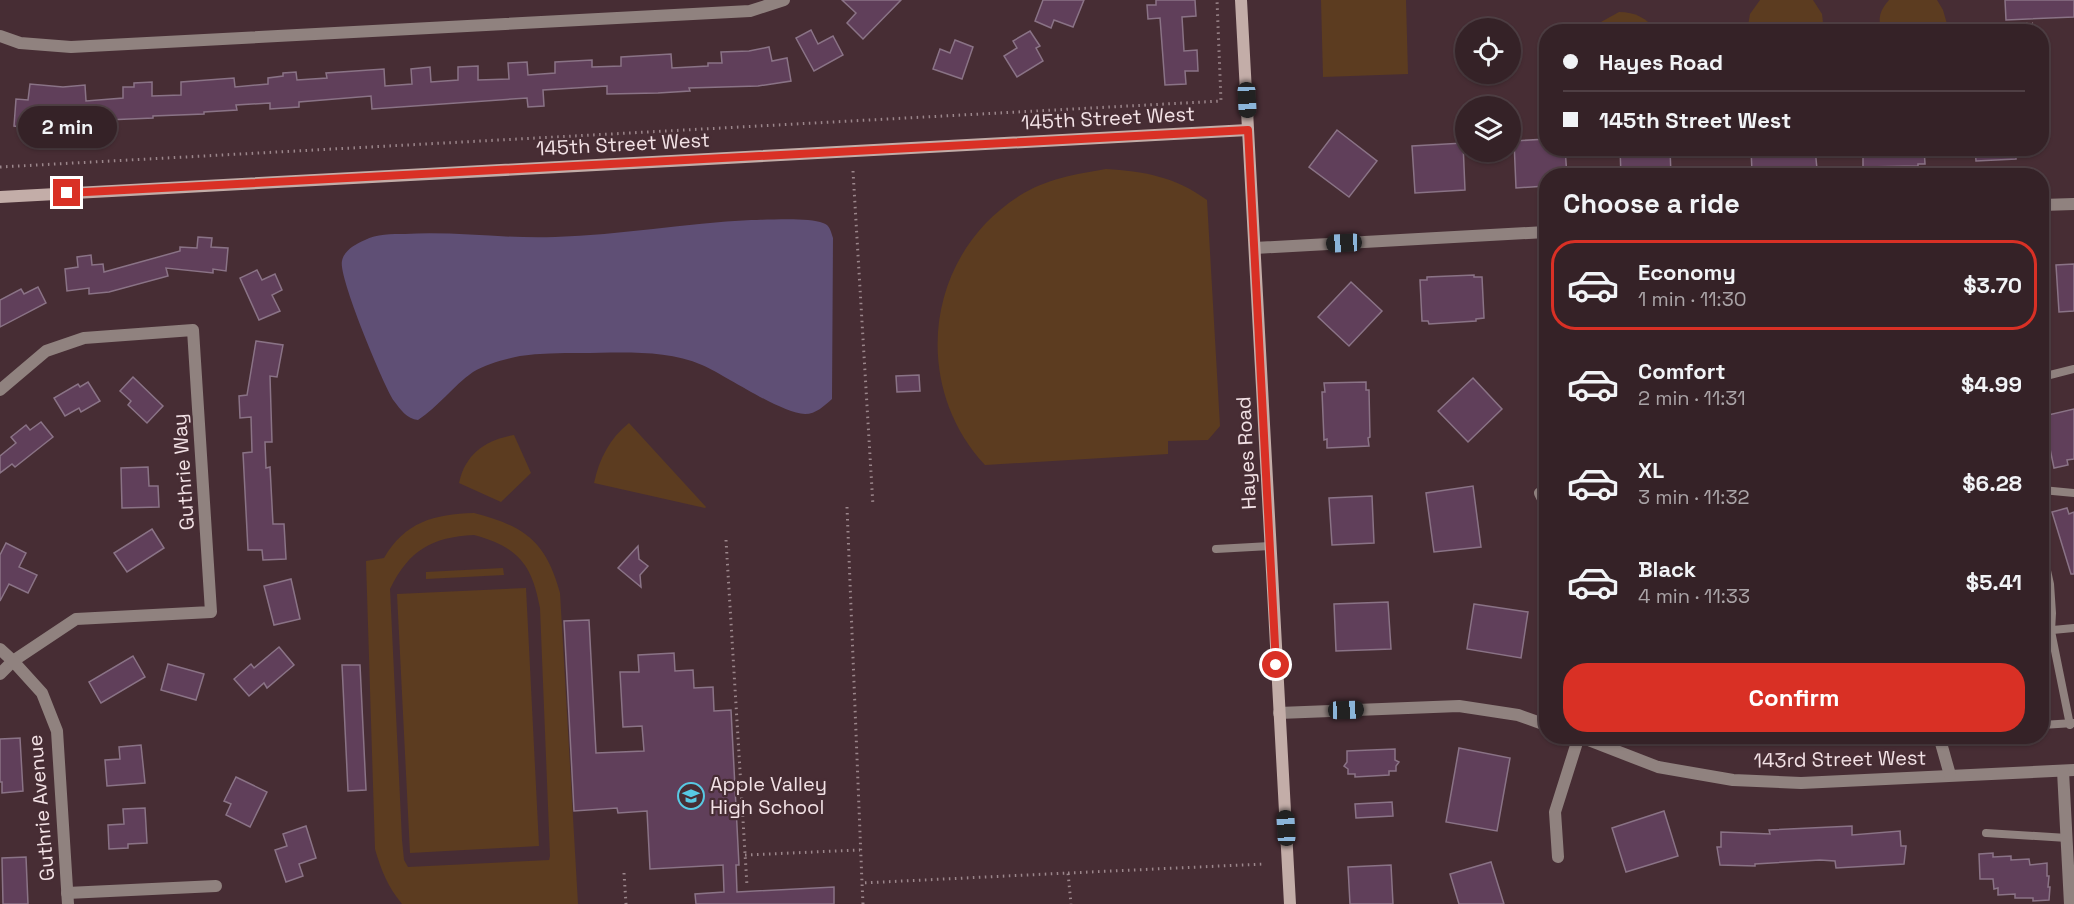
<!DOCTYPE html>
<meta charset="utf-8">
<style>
:root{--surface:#352227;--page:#3d2a2f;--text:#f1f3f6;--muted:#aaa4a7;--line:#4f3f44;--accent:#d93025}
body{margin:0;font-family:"Space Grotesk",sans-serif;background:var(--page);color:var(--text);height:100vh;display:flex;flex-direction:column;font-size:22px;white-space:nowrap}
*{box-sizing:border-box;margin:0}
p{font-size:20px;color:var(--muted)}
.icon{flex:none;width:33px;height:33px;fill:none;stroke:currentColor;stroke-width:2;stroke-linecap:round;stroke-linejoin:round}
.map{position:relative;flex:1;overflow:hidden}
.sheet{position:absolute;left:1539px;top:168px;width:510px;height:576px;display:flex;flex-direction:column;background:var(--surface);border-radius:24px;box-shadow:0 2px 4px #0004,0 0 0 2px var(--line)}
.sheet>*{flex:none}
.hud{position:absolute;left:1539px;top:24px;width:510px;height:132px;border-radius:24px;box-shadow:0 2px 4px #0004,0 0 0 2px var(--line);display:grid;align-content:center;height:132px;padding:0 24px;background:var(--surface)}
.tools{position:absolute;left:1455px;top:18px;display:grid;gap:12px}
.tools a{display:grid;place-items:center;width:66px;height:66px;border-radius:50%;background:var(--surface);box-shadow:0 2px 4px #0004,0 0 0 2px var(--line);font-size:30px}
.end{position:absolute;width:27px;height:27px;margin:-14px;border:8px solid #d93025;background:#fff;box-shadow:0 0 0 3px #fff}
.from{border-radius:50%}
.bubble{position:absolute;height:42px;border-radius:21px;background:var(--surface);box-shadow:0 2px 4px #0004,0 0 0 2px var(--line);font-size:20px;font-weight:700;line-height:42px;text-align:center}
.car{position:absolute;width:18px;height:36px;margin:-18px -9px;border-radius:8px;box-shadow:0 0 4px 2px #0007;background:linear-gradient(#222 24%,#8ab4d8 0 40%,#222 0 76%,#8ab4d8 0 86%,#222 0)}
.hud b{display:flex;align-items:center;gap:21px;height:57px;font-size:22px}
.hud b+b{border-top:2px solid var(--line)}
.hud i{width:15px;height:15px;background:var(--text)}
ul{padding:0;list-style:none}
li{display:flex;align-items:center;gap:18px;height:90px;margin:0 12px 9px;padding:0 12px;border:3px solid transparent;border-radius:24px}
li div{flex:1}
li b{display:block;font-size:22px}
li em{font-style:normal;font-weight:700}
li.active{border-color:var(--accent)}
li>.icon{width:54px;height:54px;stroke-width:1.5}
h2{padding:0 24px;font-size:27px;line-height:72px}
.primary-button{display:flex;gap:12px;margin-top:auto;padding:12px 24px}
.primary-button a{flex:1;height:69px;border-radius:24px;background:var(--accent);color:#fff;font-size:24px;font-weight:700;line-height:69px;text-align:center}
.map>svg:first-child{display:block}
.green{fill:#5c3c20;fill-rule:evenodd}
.water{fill:#5f4f75}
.building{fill:#603f5a;stroke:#8a7386;stroke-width:1.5}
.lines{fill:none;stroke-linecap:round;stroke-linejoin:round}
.path{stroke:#9b868b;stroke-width:3;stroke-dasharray:1.5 4.5;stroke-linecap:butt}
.lane{stroke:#90827f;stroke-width:8}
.street{stroke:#90827f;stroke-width:12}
.secondary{stroke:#c3ada8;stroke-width:12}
.route{stroke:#d93025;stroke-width:8}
.labels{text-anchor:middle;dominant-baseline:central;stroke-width:4.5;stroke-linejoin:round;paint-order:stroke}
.street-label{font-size:20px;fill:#f2e1e5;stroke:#472d34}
.poi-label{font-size:20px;fill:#f2e1e5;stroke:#472d34;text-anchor:start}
</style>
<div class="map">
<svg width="2074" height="904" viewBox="0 0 2074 904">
<rect width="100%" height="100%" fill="#472d34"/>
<g class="green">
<path d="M1321,0H1406L1408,74L1323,77Z"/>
<path d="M1760,0H1813L1822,14L1824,31H1747L1750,14Z"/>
<path d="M1889,0H1937L1943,10L1949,31H1882C1877,19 1880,10 1889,0Z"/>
<path d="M1619,12C1635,12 1647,18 1656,31H1594L1601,22Z"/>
<path d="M1106,169C1143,171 1176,177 1207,200L1220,426L1208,440L1168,441V454L985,465C910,384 926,255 1019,196C1046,179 1076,174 1106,169Z"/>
<path d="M629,423L706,507L705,508L594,483C599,459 610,438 629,423Z"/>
<path d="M514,435L531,473L501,502L459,483C465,454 486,440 514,435Z"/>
<path d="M474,513C524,526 546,541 560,593L578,904H402C388,887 381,870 375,849L366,561L384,558C405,522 434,514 474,513ZM474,535C518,547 532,564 540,608L550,856L549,860L408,867L404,860L402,840L390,589C409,550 432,537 474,535Z"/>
<path d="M503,568L504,575L426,579V572Z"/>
<path d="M526,588L539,846L410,853L397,594Z"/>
</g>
<path class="water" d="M751,220C767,220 809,217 823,223C830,225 831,232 833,238L832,399C824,406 816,414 805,414C780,413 727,376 702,365C665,349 619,353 580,353C560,353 540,353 520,356C505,359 486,364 473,372C453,386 438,407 418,420C407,419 400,409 394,401C383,384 338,276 342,261C344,250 356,244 365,240C376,234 392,234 405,234C455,231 505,239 555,237C621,235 685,223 751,220Z"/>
<g class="building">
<path d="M842,0H901L863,39L847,23L856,13Z"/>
<path d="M1043,0H1084L1073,27L1054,20L1051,28L1035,21Z"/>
<path d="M1156,0H1195L1196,16L1182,17L1184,51L1197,50L1198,71H1185L1186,84L1165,85L1160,18L1148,19L1147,5H1156Z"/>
<path d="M2005,0H2074V17L2006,20Z"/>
<path d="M811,30L818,44L833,36L843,55L814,71L796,38Z"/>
<path d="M1030,31L1040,46L1036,48L1043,61L1017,77L1004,56L1017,48L1013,41Z"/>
<path d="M955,40L973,47L962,79L933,69L940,49L950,53Z"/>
<path d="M769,47L772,61L787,58L791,81L758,86L689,88L690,91L658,93L607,94V86L543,90L544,106L528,107L527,98L372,109L371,96L299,102V107L270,109V103L236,105L237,110L204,112V114L153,116V118L106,120L67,124L31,120L30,128L14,126L16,99L28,100L30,84L63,87L85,85L86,101L123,98V87H134V83L152,82V96L181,95V82L234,78L235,87L268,84V78L283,76V73L296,72L297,80L327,78L326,73L384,69L385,86L412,84L411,69L430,67L431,82L458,80V67L478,66V80L509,79L508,63L527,62L528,75L555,73V62L592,60V67L621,66V57L671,54L672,68L708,66V63H722L721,52L749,51Z"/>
<path d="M1337,130L1377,161L1349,197L1309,167Z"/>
<path d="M1546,139V148H1565L1567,176H1546V186L1516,188L1514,141Z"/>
<path d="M1463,143L1465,190L1415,193L1412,146Z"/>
<path d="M1620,148H1670L1671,176H1621Z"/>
<path d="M1751,148H1815L1817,169L1808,170V173L1761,175V172L1752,173Z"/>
<path d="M1863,148H1924L1925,164H1918V166L1863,167Z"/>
<path d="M1975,148H2016V159L1976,161Z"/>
<path d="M198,237L212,238L211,247L228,248L226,271L213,269V273L166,268L168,276L109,292L89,294V288L67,291L65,269L78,267L77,257L91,255L92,265L103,264L104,272L180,251V247L197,248Z"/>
<path d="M2074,264V311L2059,312L2056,265Z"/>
<path d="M257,270L262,280L275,274L282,290L272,295L280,311L259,320L240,278Z"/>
<path d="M1474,275V277H1482L1484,318L1476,319V321L1429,324L1428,321H1422L1420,280H1427V277Z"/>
<path d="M1351,282L1382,311L1349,346L1318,317Z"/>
<path d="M38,287L46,303L0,327V300L21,289L24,294Z"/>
<path d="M256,341L283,345L277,377L270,376L272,442H265L266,468L270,467L273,524H284L286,559L263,560L262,550H248L243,453L252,452L251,417L240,418L239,396L247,395Z"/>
<path d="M919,375L920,391L897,392L896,376Z"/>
<path d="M133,377L163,406L147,423L128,405L131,401L120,391Z"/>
<path d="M1473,378L1502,409L1468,442L1438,411Z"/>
<path d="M88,382L100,401L81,412L79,408L65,416L54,398L78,384L80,387Z"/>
<path d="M1366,382V390H1369L1370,437L1368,438L1369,446L1327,448V439L1324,440L1322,392H1325L1324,383Z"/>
<path d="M2074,409V459L2067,460L2068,465L2054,468L2044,420H2049L2048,415Z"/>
<path d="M41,422L53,437L15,467L12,464L0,473V456L16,443L11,437L26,425L30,430Z"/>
<path d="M148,467L149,486H158L159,507L122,508L121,468Z"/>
<path d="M1473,486L1481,547L1434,552L1426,493Z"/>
<path d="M1372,496L1374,543L1332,545L1329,498Z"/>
<path d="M2067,508L2069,514L2074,512V574H2071L2052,512Z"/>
<path d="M152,529L164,548L127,572L114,553Z"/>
<path d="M6,543L26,553L19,567L37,575L28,593L9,584L0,601V555Z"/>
<path d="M638,546L639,559L648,566L640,575L641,587L618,568Z"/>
<path d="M291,579L300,619L274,625L264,586Z"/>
<path d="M1388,602L1391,649L1336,651L1334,604Z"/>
<path d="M1474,604L1528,612L1521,658L1467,649Z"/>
<path d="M589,620L596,753L644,751L642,726L623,727L620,672H639L638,655L674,653L675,671L693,670L694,688L713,687L714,711L731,710L739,865H736L737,892L834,887V904H696L695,894L724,892L723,865L650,869L647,811L618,813L617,808L574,811L564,621Z"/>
<path d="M279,647L294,665L267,688L264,683L249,696L234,679L251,664L254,668Z"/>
<path d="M133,656L145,677L101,703L89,682Z"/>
<path d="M168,664L204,674L196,700L161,690Z"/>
<path d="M342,665H360L366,790L348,791Z"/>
<path d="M20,738L23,791L2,793V782H0V739Z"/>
<path d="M141,745L145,783L107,786L105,760L120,759L119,747Z"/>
<path d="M1459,748L1510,758L1497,831L1446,822Z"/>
<path d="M1395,749V760L1399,762L1396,766V771H1389V775L1355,777V774H1348V769L1344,766L1347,762V751Z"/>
<path d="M236,777L267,792L250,827L226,815L231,804L224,801Z"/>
<path d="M1392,802L1393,816L1356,818L1355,804Z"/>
<path d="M145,808L147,843L128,844V848L109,849L108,825L124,824L123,809Z"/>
<path d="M1664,811L1678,856L1626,872L1612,828Z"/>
<path d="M306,826L316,858L299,864L303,876L286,882L275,850L287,846L283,834Z"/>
<path d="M1852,826V835L1900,831L1901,846H1906L1904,864L1836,868L1835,861L1820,860L1755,864V866L1720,865L1717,847H1721V832L1770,834L1769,830Z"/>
<path d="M1993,853V857L2011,856V860L2029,859L2030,865L2047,863V876H2049L2048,887H2050L2049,900L2033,901V898H2015V894L1998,895V888L1994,889L1993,879H1980L1979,854Z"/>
<path d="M26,857L28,904H3L2,858Z"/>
<path d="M1491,862L1504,904H1459L1450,874Z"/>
<path d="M1391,865L1393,904H1350L1348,867Z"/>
</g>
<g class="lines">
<g class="path">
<path d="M2002,24H2033"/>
<path d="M0,167L1221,101L1217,0"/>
<path d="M853,171L873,506"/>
<path d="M847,507L862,883"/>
<path d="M726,540L747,886"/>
<path d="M745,855L860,850"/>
<path d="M624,873L626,904"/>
<path d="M1068,873L1264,864"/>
<path d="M863,904L862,883L1068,873L1071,904"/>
</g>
<g class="lane">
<path d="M2042,377L2074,369"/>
<path d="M2042,490L2074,493"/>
<path d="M2042,548L2050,584L2052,613L2051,631L2070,725"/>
<path d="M1216,549L1270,546"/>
<path d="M2042,631L2074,628"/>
<path d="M2042,725L2074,723"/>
<path d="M1986,833L2067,838"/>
</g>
<g class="street">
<path d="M0,36L20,43L71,47L750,11L784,0"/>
<path d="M2042,205L2074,204"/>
<path d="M1255,248L1546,232"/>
<path d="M0,390L46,351L84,338L193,330L211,612L76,619L13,661L0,674"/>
<path d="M1540,493L1546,505"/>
<path d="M0,649L13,661L42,693L57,731L68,904"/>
<path d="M1279,713L1459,706L1518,715L1546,725"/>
<path d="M1578,736L1658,767L1733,780L1801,783L2074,770"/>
<path d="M1939,736L1950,775"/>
<path d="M2063,771L2070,904"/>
<path d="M1558,857L1555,812L1579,736"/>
<path d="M67,893L216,886"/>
</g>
<g class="secondary">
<path d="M1241,0L1290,904"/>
<path d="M0,197L1248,130"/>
</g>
</g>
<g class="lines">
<path class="route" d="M67,193L1248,130L1276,665"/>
</g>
<defs>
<symbol id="school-ring" viewBox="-11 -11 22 22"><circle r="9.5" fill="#472d34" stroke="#58c9e3" stroke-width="1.5"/><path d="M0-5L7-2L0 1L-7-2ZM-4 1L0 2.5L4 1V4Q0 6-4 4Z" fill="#58c9e3"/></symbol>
</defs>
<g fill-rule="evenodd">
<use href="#school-ring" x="676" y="781" width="30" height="30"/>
</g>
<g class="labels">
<g class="street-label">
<text transform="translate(1108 118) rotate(-3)">145th Street West</text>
<text transform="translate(623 144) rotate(-3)">145th Street West</text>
<text transform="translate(1246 453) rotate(-93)">Hayes Road</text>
<text transform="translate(183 472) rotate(-94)">Guthrie Way</text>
<text transform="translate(1840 759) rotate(-1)">143rd Street West</text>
<text transform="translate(41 808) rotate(-95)">Guthrie Avenue</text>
</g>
<g class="poi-label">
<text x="710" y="784">Apple Valley<tspan x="710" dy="23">High School</tspan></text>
</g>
</g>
</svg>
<div class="tools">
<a><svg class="icon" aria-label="locate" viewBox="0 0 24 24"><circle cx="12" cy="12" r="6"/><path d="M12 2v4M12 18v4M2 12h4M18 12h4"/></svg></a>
<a><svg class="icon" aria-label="layers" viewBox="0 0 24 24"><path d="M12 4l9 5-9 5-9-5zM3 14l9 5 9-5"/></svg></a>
</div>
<i class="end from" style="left:1276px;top:665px"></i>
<i class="end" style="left:67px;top:193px"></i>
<div class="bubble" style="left:18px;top:106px;width:99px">2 min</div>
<i class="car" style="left:1247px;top:100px;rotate:177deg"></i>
<i class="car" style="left:1344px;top:243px;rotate:267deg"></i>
<i class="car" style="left:1346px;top:710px;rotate:88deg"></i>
<i class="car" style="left:1286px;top:828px;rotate:357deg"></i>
<div class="hud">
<b><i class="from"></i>Hayes Road</b>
<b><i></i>145th Street West</b>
</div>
<section class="sheet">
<h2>Choose a ride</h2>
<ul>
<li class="active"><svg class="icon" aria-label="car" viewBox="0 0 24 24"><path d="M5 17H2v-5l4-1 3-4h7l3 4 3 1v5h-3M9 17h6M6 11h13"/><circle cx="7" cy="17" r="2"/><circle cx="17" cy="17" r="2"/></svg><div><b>Economy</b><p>1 min · 11:30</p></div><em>$3.70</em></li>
<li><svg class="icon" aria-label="car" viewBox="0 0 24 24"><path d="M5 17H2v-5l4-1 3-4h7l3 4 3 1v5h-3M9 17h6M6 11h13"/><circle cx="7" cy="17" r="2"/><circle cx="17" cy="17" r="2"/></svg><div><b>Comfort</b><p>2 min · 11:31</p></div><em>$4.99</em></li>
<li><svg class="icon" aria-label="car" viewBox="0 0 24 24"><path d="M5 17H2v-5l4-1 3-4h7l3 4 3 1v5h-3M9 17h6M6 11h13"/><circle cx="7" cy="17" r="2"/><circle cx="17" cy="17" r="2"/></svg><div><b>XL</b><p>3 min · 11:32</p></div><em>$6.28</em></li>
<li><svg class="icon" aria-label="car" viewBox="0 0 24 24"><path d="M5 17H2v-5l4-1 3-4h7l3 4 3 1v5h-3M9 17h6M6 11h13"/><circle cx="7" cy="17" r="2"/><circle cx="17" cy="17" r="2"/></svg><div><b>Black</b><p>4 min · 11:33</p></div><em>$5.41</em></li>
</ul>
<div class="primary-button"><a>Confirm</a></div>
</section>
</div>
